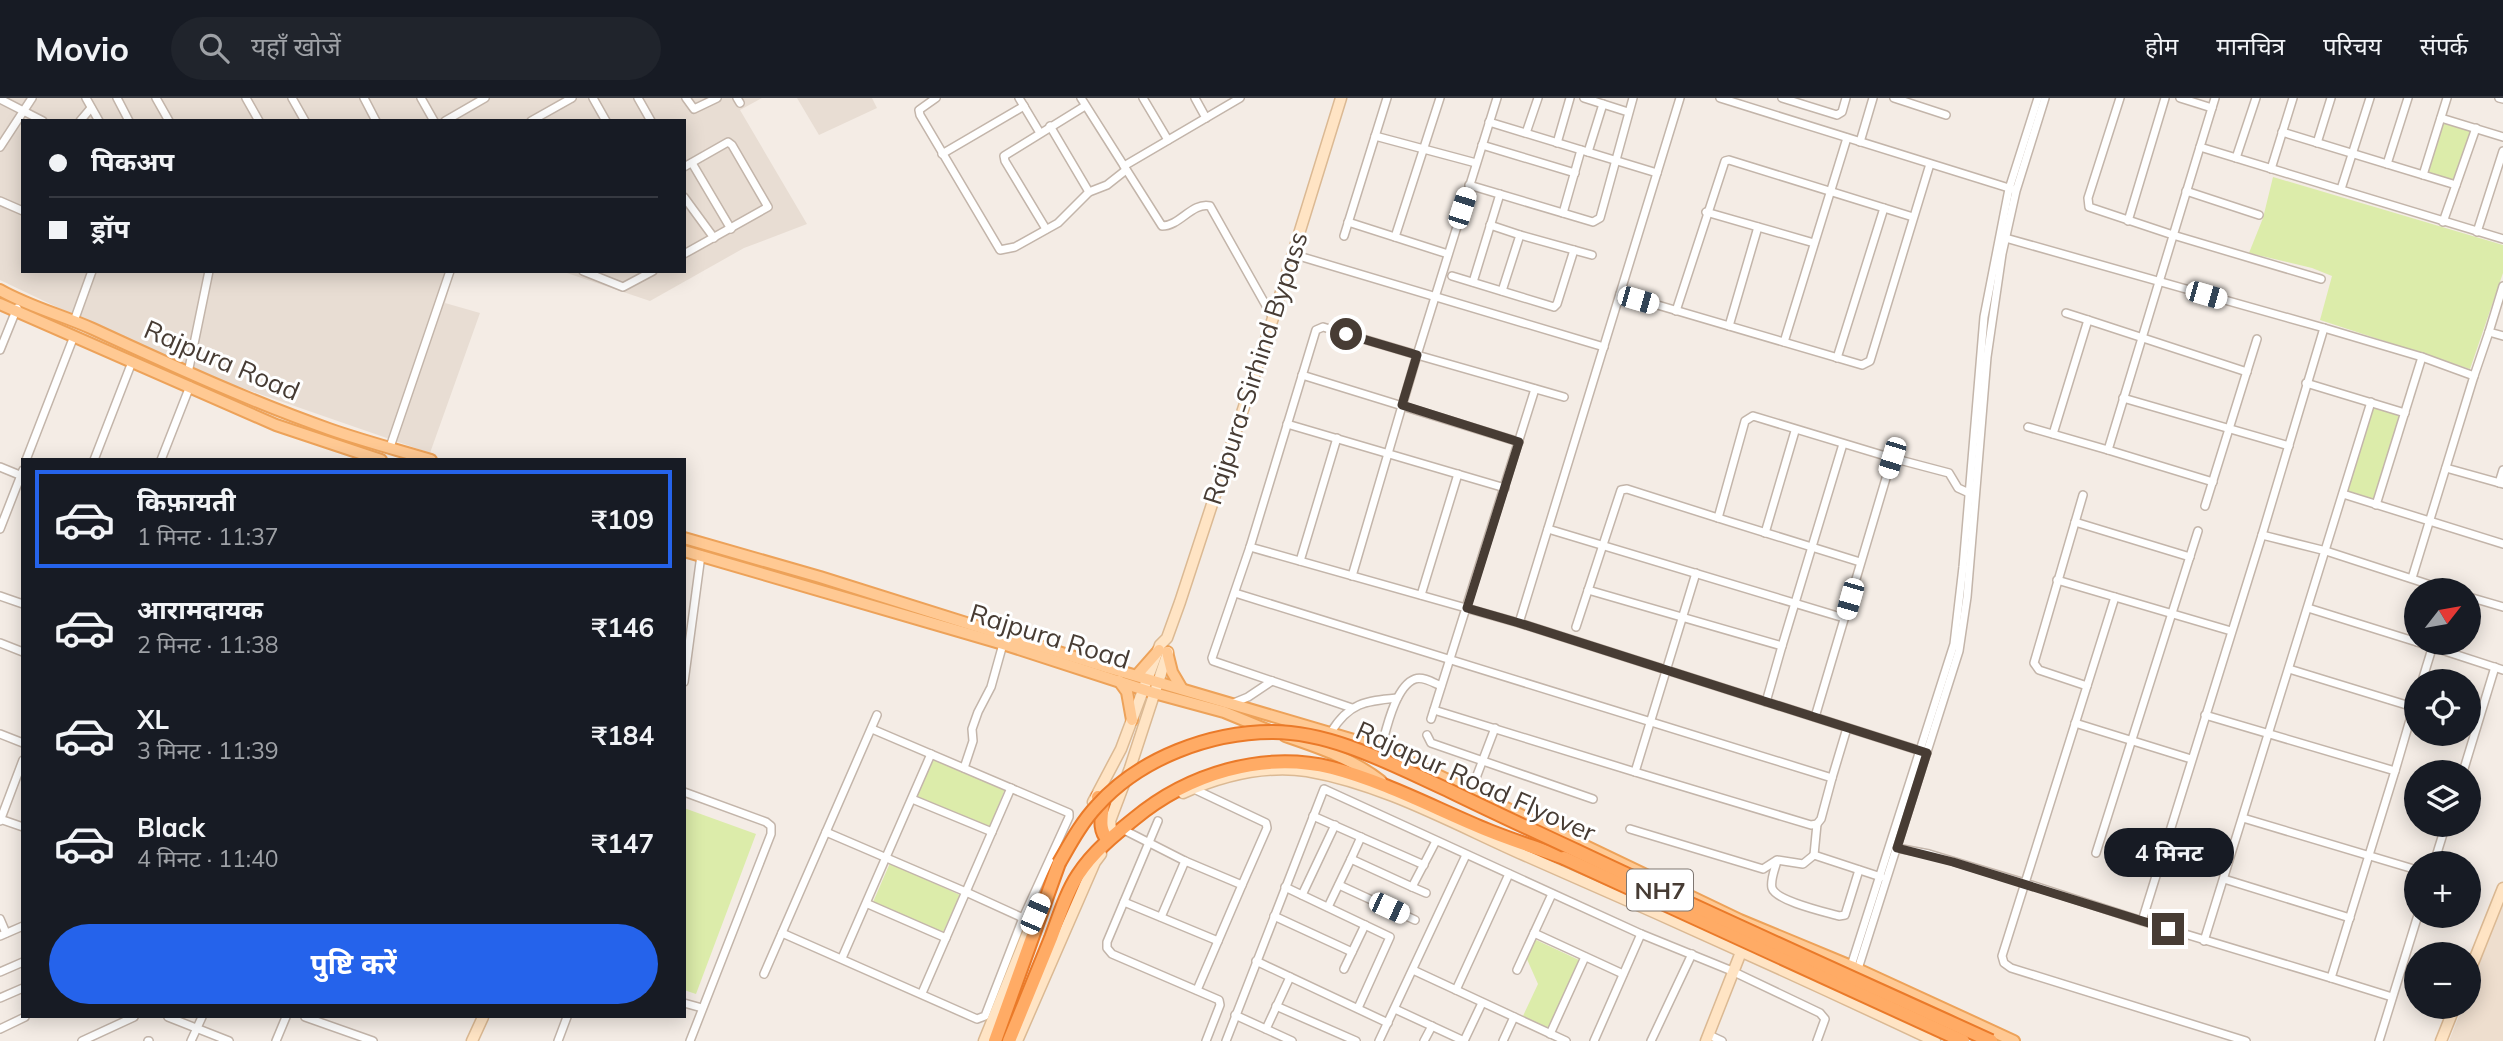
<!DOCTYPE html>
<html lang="hi">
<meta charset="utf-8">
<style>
:root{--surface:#171b24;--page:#20242c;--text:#f1f3f6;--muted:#9ea1a6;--line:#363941;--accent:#2563eb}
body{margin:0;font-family:Mulish,"Noto Sans Devanagari",sans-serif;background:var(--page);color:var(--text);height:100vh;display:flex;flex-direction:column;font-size:26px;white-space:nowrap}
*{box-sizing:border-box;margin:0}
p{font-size:23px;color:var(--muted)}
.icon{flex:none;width:38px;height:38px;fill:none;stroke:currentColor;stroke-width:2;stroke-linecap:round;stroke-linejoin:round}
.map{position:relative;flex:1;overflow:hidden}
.drawer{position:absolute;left:21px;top:360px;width:665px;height:560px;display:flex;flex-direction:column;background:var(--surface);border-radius:0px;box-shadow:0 4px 18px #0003}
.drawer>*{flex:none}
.banner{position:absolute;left:21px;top:21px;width:665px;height:154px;border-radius:0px;box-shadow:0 4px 18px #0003;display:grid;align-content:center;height:154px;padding:0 28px;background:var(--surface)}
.needle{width:46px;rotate:59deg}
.tools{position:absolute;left:2404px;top:480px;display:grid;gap:14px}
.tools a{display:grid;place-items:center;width:77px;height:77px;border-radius:50%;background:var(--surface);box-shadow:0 4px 18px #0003;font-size:35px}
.end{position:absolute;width:32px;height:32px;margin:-16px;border:9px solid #473c34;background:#fff;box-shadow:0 0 0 4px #fff}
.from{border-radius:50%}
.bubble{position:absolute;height:49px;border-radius:24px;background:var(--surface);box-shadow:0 4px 18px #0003;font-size:23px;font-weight:700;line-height:49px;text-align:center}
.car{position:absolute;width:21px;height:42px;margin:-21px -10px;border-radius:9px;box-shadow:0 0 5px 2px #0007;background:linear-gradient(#fff 24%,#345 0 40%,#fff 0 76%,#345 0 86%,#fff 0)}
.banner b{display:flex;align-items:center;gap:24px;height:66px;font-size:26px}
.banner b+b{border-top:2px solid var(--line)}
.banner i{width:18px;height:18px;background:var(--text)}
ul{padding:12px 0 0;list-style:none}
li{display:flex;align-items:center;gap:21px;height:98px;margin:0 14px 10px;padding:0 14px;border:4px solid transparent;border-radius:0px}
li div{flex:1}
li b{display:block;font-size:26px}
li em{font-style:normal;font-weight:700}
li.active{border-color:var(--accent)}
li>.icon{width:63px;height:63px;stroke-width:1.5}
.primary-button{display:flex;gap:14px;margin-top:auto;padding:14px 28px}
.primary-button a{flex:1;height:80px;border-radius:42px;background:var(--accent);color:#fff;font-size:28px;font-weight:700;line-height:80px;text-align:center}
header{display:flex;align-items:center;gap:42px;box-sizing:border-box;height:98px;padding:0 35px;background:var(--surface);border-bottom:2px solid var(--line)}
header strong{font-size:33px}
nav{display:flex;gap:38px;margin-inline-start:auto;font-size:24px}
.search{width:490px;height:63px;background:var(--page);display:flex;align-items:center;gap:18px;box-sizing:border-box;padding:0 24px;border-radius:38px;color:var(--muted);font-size:26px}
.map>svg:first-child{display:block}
.residential{fill:#e8ddd3}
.education{fill:#eedece}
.green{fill:#dcecaa}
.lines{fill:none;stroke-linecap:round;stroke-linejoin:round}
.street-casing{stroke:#c3b5aa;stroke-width:10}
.secondary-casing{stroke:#dbb993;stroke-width:13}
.primary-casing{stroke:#eda259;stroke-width:14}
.highway-casing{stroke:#ea7a29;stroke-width:16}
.street{stroke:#fff;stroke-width:7}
.secondary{stroke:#ffe4c4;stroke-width:10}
.primary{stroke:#ffc993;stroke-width:10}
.highway{stroke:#ffab65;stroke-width:12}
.highway-bridge-casing{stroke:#ea7a29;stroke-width:16;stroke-linecap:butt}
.highway-bridge{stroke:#ffab65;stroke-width:12}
.route{stroke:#473c34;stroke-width:9}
.labels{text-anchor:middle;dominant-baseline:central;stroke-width:6;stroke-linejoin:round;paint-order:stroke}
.shield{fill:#fff;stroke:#7e7671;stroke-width:2}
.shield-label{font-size:24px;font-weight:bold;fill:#473c34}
.street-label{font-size:26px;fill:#473c34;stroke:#fff}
</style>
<header>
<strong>Movio</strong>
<div class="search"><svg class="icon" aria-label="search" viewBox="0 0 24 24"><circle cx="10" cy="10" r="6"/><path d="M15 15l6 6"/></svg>यहाँ खोजें</div>
<nav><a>होम</a><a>मानचित्र</a><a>परिचय</a><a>संपर्क</a></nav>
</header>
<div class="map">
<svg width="2503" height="943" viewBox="0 0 2503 943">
<rect width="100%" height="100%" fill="#f4ece5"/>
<g class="residential">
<path d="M0,0H762L740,12L807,126L744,150L650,203L561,173H684V23H23V173H454L445,205L480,215L430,355L185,270L0,182Z"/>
<path d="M797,0H872L877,10L819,37Z"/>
</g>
<path class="education" d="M2503,806V943H2449L2463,908H2469V891Z"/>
<g class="green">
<path d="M2443,24L2473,32L2454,83L2426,75Z"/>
<path d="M2273,79L2503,147V175L2470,271L2320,222L2332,178L2312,170L2249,155L2263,120Z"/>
<path d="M2373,307L2402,317L2373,403L2347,394Z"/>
<path d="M933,661L1005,691L989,731L917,699Z"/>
<path d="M684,710L756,736L696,896L684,892Z"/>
<path d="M890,765L960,797L943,834L873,804Z"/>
<path d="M1534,841L1579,862L1548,930L1523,918L1538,886L1526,859Z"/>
</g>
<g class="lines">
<defs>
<g id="street">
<path d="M86,0L99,23"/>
<path d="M117,0L129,23"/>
<path d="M156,0L169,23"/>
<path d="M246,0L259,23"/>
<path d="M292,0L305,23"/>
<path d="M364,0L376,23"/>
<path d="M421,0L434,23"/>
<path d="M593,0L606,23"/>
<path d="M638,0L651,23"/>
<path d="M686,0L694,11L717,0"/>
<path d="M737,0L740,5"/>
<path d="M936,0L919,12L920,17L1000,152L1015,149L1058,125L1089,94L1107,87L1126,72"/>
<path d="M1019,0L1040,35"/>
<path d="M1081,0L1162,128C1180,128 1192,104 1210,108L1273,220"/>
<path d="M1143,0L1168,42"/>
<path d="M1195,0L1206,20"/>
<path d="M1497,0L1417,257L1323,229L1316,232L1250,449L1519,525L1927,655"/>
<path d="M1584,0L1628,14"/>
<path d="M1720,0L2012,91"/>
<path d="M1782,0L1837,17L1842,14L1846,0"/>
<path d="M1894,0L1946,17"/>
<path d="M2120,0L2088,100L2089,109L2173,137L2321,181"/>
<path d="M2180,0L2212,10"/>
<path d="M2215,0L2200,49L2503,141"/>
<path d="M2499,0L2503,1"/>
<path d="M0,1L43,23"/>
<path d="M2441,20L2503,39"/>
<path d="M80,23L91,10"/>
<path d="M445,23L485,0"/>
<path d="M531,23L572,0"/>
<path d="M1489,24L1657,75"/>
<path d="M1050,28L1089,94"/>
<path d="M2282,34L2456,87L2443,124"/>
<path d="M1526,35L1538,0"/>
<path d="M1375,38L1476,65"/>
<path d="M1860,44L1873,0"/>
<path d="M1557,45L1570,0"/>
<path d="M2317,45L2331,0"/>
<path d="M1482,47L1575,75"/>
<path d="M0,49L32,0"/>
<path d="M1588,54L1603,6"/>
<path d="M942,56L1024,8"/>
<path d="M2236,60L2256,0"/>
<path d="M692,65L731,131"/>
<path d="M2387,66L2408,0"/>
<path d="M1124,68L1240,0"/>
<path d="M684,69L728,44L732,47L768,109L684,156"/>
<path d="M2271,71L2293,0"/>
<path d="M2423,77L2447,0"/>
<path d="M1469,87L1593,124L1600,120L1633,0"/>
<path d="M2456,87L2476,30"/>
<path d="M2341,91L2370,0"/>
<path d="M2186,93L2259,117"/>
<path d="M684,99L714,140"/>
<path d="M0,103L23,113"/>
<path d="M1706,114L1814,145"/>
<path d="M1563,115L1581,52"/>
<path d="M2128,123L2165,0"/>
<path d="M1348,124L1448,156"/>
<path d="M1490,127L1520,137L1502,193"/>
<path d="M1046,131L1005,63L1004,58L1085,8"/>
<path d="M2477,134L2503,53"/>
<path d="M1520,137L1592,157"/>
<path d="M1344,138L1387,0"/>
<path d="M1395,139L1440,0"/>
<path d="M2002,139L2324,230"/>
<path d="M1292,156L1604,249"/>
<path d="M583,173L623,189L653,173"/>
<path d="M1452,178L1554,209L1557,206L1574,152"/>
<path d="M1473,184L1500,96"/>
<path d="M2503,188L2489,234L2503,238"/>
<path d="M1620,196L1862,267L1870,263L1930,66"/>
<path d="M1676,213L1725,63L1729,62L1913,119"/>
<path d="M2066,215L2088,222"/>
<path d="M74,223L92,173"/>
<path d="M1729,228L1758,129"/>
<path d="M1784,244L1847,40"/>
<path d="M0,252L17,210"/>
<path d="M1837,260L1884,110"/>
<path d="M188,275L209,173"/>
<path d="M1302,277L1519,344"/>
<path d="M2306,285L2405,315"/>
<path d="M2123,300L2289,348"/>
<path d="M1287,326L1505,390"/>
<path d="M2028,329L2108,352L2200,49"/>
<path d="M2053,336L2088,222L2247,274"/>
<path d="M390,349L450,173"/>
<path d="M2108,352L2213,384"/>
<path d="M1892,360L1949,375L1958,390L1969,395"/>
<path d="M26,362L74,238"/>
<path d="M94,362L132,264"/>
<path d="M161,362L190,288"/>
<path d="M0,369L22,378"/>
<path d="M2446,370L2503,386"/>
<path d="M2499,385L2503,372"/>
<path d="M2343,396L2503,446"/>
<path d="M2083,397L2034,565L2039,572L2087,588"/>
<path d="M2376,407L2422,259"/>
<path d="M2205,408L2257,241"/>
<path d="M1718,420L1860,464"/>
<path d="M2075,424L2190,459"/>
<path d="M0,431L23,372"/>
<path d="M1548,431L1844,520"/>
<path d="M1765,435L1795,333"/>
<path d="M1250,449L1212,560L1213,563L1352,610"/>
<path d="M1300,463L1337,340"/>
<path d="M1352,478L1417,257L1564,299"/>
<path d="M2412,480L2474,278"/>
<path d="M2057,482L2115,499"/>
<path d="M1588,492L1782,548L1843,346"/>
<path d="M2446,492L2326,453L2262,437L2324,230L2422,259L2474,278L2489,234"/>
<path d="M1235,495L1832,680L1847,630"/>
<path d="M1421,497L1458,376"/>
<path d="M0,498L23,506"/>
<path d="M2469,499L2503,509"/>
<path d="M2308,510L2417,544"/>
<path d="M1519,525L1680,0"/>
<path d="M1576,529L1621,392L1627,391L1718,420L1745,323L1753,318L1892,360L1815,619"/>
<path d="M2231,533L2115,499L2025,785L2142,823L2262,437"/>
<path d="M2417,544L2503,572"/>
<path d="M0,545L23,554"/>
<path d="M2289,571L2413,609"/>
<path d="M2422,583L2434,544"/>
<path d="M684,584L701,457"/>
<path d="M1766,604L1782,548"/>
<path d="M1231,606L1248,599L1272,583"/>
<path d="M1434,612L1635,674L1696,475"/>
<path d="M2205,617L2395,673L2417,598"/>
<path d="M1431,621L1535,291"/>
<path d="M2075,625L2191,661"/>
<path d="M1331,634C1349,605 1365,603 1397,600"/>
<path d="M0,636L23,645"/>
<path d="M1427,637L1431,645L1593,701"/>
<path d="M1381,650C1386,633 1395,588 1415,581C1423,578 1434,585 1441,588"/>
<path d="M964,670L973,643L972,631L978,614L991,589L1003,546"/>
<path d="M1635,674L1811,727L1817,726L1821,721L1832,680"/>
<path d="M2463,674L2495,569"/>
<path d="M1194,691L1266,725L1267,730L1242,787"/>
<path d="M1471,693L1495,630"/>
<path d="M684,694L766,724L771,728V736L690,943"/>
<path d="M912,701L992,734"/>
<path d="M1313,718L1424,767"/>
<path d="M2243,720L2417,772"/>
<path d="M0,721L23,729"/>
<path d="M0,723L23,662"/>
<path d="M1158,723L1107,844V850L1112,856L1219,902L1220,907L1206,943"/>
<path d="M1630,731L1763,771L1777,762L1803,766L1814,757L1881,779"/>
<path d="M1126,733L1185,763L1242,787L1197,892"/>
<path d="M826,734L966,794L1023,820"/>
<path d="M1897,750L1929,756L2025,785L2002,858L2004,865L2011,870L2246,943"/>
<path d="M2096,755L2198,433"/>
<path d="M1814,757L1817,726"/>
<path d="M1351,761L1361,739"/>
<path d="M1777,763C1775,771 1770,782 1772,790C1776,803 1825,814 1839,818L1845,817L1859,772"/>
<path d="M2434,765L2446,726"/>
<path d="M2224,781L2350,820"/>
<path d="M1339,787L1415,822"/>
<path d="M1285,789L1390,839L1358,910"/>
<path d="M1412,789L1426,795"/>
<path d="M1302,797L1335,727"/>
<path d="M1124,804L1218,843"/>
<path d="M868,806L946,840"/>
<path d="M1328,809L1351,761L1412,789L1436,743"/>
<path d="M1274,818L1352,854"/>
<path d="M1161,819L1185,763"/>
<path d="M0,821L6,835"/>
<path d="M2142,823L2331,880L2395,673"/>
<path d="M782,835L977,921L985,918L1023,820L1069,719V715L872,631"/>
<path d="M1534,835L1623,876"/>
<path d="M0,838L23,828"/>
<path d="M2204,843L2371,304"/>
<path d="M842,860L931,656"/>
<path d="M1256,863L1388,925"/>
<path d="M1344,871L1365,827"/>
<path d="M1850,871L1954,546L1963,469L1984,219L2009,91L2038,0"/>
<path d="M1413,872L1566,943"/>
<path d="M1517,872L1552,796"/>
<path d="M0,874L23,864"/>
<path d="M1857,874L1959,553L1967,499L1987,259L2002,156L2016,93L2045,0"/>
<path d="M764,876L877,617"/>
<path d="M2331,880L2392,899"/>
<path d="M1456,892L1509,776"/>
<path d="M922,895L1011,690"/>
<path d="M0,900L23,890"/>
<path d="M684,905L702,910"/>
<path d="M1276,908L1356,943"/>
<path d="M1395,911L1464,943"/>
<path d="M1235,917L1292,943"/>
<path d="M168,919L229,943"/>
<path d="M305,919L373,943"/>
<path d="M0,931L25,919"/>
<path d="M1266,931L1290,879"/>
<path d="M1550,936L1585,859"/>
<path d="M1709,937L1722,943"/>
<path d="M82,943L134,919"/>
<path d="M148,943H149"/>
<path d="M191,943L202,919"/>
<path d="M276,943L286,919"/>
<path d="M558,943L567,919"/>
<path d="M1226,943L1324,691L1641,836L1732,873L1820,915L1825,921L1817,943"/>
<path d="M1379,943L1466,757"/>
<path d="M1424,943L1432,928"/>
<path d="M1464,943L1482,905"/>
<path d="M1503,943L1514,919"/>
<path d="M1594,943L1641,836"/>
<path d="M1651,943L1692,856"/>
<path d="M2379,943L2418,817"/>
</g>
<g id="secondary">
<path d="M1183,695C1221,678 1265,667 1307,673C1383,686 1454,726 1524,757C1662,817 1799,879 1935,943"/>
<path d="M1093,704L1121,651L1160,547L1167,540L1180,504L1273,220L1341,0"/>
<path d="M1112,738L1110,723L1130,670L1168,554"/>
<path d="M2469,875L2503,790"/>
<path d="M472,943L483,919"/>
<path d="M984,943L1035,817"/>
<path d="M1017,943L1095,764L1101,756"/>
<path d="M1706,943L1743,849"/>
<path d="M2441,943L2455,908"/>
</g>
<g id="primary">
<path d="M0,192C30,209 62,217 93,231C171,267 249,303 329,331C363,343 398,352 431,362"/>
<path d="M0,206L276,327L381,362"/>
<path d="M684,440L820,479L1106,569L1381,650L1740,822L1851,868L2014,943"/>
<path d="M684,453L1003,546L1154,595L1224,614L1270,633"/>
<path d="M1167,554L1172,574L1182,591"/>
<path d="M1137,577L1159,552"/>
<path d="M1119,583L1127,594L1132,622"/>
<path d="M1285,638C1320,650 1351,660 1381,683"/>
</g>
<g id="highway">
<path d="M1098,699L1103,705C1102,718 1098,732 1108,742"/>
<path d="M995,943L1059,765"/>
<path d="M1009,943C1023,909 1037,875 1051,840C1059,819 1066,795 1078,777C1093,754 1114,737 1134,721C1188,676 1263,653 1332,670C1382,683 1428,707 1475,727C1504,740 1535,749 1564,760"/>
</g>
</defs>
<use href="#street" class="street-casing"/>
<use href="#secondary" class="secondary-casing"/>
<use href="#primary" class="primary-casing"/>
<use href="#highway" class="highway-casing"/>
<use href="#street" class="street"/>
<use href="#secondary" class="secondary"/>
<use href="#primary" class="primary"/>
<use href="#highway" class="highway"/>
<defs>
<g id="highway-bridge">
<path d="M1564,760L1963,943"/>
<path d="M1059,765C1070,746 1081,725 1097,708C1140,660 1210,634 1273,634C1333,634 1395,668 1448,692C1491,713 1534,733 1577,753C1714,818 1853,880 1991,943"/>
</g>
</defs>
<use href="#highway-bridge" class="highway-bridge-casing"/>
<use href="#highway-bridge" class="highway-bridge"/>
</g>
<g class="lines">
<path class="route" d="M1346,236L1417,257L1402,307L1519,344L1467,510L1519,525L1927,655L1897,750L1953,764L2168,831"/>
</g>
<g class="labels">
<rect class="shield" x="1627" y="771.5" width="66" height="41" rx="5"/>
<g class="shield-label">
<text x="1660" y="792">NH7</text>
</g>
<g class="street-label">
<text transform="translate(222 262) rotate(23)">Rajpura Road</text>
<text transform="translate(1255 270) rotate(-72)">Rajpura-Sirhind Bypass</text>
<text transform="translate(1050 538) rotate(17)">Rajpura Road</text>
<text transform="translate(1476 683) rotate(24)">Rajapur Road Flyover</text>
</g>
</g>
</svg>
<div class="tools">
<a><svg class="needle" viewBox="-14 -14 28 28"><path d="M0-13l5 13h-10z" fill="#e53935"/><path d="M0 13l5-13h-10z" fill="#9ea1a6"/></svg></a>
<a><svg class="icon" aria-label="locate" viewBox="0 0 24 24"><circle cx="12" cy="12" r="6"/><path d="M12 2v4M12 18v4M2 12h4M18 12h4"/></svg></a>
<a><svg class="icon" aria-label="layers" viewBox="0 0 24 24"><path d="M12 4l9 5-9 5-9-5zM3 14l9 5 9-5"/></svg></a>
<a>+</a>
<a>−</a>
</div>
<i class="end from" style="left:1346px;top:236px"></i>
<i class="end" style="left:2168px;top:831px"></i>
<div class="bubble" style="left:2104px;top:730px;width:130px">4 मिनट</div>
<i class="car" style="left:1462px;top:110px;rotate:18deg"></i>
<i class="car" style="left:2206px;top:197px;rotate:106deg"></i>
<i class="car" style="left:1638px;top:202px;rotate:106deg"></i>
<i class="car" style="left:1892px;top:360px;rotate:197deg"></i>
<i class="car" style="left:1850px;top:501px;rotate:196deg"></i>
<i class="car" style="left:1389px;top:810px;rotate:115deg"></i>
<i class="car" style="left:1035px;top:816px;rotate:23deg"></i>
<div class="banner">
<b><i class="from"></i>पिकअप</b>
<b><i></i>ड्रॉप</b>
</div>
<section class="drawer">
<ul>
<li class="active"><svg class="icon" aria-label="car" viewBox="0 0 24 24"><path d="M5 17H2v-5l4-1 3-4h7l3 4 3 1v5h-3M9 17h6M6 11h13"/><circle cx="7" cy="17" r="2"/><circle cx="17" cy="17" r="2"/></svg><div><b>किफ़ायती</b><p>1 मिनट · 11:37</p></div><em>₹109</em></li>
<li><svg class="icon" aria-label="car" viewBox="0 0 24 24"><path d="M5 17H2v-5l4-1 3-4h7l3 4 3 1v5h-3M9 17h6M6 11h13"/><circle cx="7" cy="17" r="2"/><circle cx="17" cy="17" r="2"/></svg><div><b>आरामदायक</b><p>2 मिनट · 11:38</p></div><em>₹146</em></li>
<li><svg class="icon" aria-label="car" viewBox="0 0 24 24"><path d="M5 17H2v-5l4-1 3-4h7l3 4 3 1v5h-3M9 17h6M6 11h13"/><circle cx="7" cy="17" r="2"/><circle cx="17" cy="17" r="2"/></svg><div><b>XL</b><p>3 मिनट · 11:39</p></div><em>₹184</em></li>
<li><svg class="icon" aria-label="car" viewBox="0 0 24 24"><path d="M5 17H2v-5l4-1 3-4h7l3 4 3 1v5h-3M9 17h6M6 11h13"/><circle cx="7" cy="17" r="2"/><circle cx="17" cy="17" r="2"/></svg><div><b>Black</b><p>4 मिनट · 11:40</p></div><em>₹147</em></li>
</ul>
<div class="primary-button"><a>पुष्टि करें</a></div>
</section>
</div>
